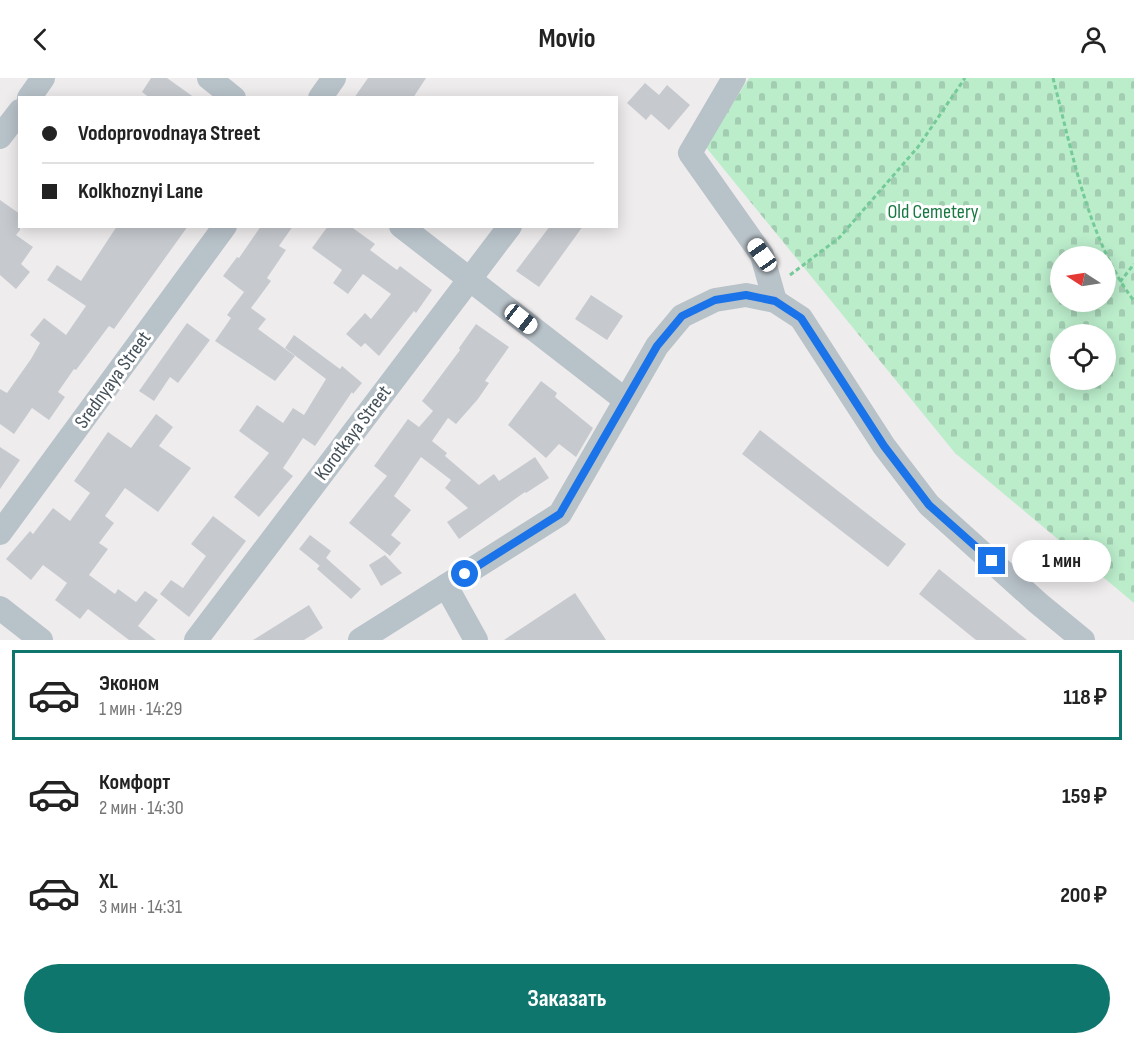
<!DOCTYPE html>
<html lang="ru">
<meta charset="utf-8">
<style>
:root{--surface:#fff;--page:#f6f6f6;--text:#222;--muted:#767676;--line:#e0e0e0;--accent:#0f766e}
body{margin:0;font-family:"Sofia Sans Condensed",sans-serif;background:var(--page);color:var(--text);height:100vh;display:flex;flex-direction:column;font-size:22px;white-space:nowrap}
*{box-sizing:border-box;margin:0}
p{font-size:20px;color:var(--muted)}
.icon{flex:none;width:33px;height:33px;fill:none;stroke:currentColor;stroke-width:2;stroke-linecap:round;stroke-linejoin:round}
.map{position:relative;height:562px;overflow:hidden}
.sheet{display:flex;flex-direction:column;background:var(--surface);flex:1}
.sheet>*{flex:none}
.guide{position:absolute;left:18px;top:18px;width:600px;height:132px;border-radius:0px;box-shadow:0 3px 15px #0003;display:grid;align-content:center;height:132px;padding:0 24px;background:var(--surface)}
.needle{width:39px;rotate:282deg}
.tools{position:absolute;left:1050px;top:168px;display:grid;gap:12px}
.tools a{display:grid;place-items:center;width:66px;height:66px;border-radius:50%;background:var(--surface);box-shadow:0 3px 15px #0003;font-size:30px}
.end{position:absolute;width:27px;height:27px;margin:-14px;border:8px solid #1a73e8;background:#fff;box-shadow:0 0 0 3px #fff}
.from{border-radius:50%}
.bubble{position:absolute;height:42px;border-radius:21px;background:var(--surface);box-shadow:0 3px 15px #0003;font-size:20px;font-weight:700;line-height:42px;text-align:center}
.car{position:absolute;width:18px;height:36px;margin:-18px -9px;border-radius:8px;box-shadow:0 0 4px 2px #0007;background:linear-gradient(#fff 24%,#345 0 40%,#fff 0 76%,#345 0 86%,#fff 0)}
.guide b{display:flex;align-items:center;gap:21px;height:57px;font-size:22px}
.guide b+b{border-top:2px solid var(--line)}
.guide i{width:15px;height:15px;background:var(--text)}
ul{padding:10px 0 0;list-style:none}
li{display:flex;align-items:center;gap:18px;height:90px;margin:0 12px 9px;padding:0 12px;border:3px solid transparent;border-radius:0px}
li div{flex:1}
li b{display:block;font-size:22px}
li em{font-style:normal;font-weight:700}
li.active{border-color:var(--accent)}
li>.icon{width:54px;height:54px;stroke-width:1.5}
.action{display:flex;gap:12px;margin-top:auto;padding:12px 24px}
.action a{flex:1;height:69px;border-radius:36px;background:var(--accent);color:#fff;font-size:24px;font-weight:700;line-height:69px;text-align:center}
header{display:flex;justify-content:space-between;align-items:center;height:78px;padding:0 24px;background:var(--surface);font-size:27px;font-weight:700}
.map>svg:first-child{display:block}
.cemetery{fill:url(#cemetery-stones);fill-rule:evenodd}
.building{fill:#c6cacf}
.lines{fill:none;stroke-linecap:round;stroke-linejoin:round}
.path{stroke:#74ca99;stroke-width:3;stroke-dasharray:4.5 3;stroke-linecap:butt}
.minor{stroke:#b8c2c9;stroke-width:24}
.route{stroke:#1a73e8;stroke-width:8}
.labels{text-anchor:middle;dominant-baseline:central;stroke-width:6;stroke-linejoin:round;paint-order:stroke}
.park-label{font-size:20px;fill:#187842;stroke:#fff}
.street-label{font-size:20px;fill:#455159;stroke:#fff}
</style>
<header><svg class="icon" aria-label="back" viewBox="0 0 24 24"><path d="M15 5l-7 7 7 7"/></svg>Movio<svg class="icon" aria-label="person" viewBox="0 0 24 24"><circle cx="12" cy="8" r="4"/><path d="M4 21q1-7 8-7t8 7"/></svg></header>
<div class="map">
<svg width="1134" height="562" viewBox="0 0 1134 562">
<defs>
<pattern id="cemetery-stones" width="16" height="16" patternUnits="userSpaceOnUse" patternTransform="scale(1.5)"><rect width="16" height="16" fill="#bbedcb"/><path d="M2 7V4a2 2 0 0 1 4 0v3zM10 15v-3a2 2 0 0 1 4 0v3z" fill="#a2cdb1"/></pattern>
</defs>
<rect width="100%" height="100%" fill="#efeced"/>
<path class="cemetery" d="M749,0H1134V525L955,375L705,68ZM1060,178H1106V224H1060ZM1060,256H1106V302H1060Z"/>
<g class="building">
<path d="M151,0H167L195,20H150L142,14Z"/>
<path d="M368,0H426L413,20H354Z"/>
<path d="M645,5L659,17L667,7L690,27L669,52L651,36L646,42L627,25Z"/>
<path d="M0,122L20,136V152L16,157L33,169L21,186L30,194L16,211L0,197Z"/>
<path d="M117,148H188L114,251L109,248L76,292L74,291L58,314L65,319L49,342L32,330L14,356L0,346V311L7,315L31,281L40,265L30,257L44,240L66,257L86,228L47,202L57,187L81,203Z"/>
<path d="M261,148H293L279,168L286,172L267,200L271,203L251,230L266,241L258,251L295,278L275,303L215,263L231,240L227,237L244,214L223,198L237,179L239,180Z"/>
<path d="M328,148H350L375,166L370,172L397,192L400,188L432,212L416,235L414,233L379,278L365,265L361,269L346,256L365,235L371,241L391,216L363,196L348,216L333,205L342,192L312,170Z"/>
<path d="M550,148H583L539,209L516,193Z"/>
<path d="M591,217L623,238L607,262L575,241Z"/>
<path d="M187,245L210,262L178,305L170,299L154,323L139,313Z"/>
<path d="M476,246L509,269L485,303L489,305L478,321L456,346L448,340L432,363L447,375L445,378L479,407L494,396L499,403L535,379L549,400L526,415L525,414L459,461L447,444L468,430L445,410L451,402L421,379L394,418L411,432L391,457L401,465L390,478L349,445L387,398L374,388L395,359L408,341L419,349L433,333L422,323L460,272L459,270Z"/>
<path d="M294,257L340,291L342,288L362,305L353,316L352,314L315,368L303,360L283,390L293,398L259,439L234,419L269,375L239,353L257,327L283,345L293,330L304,337L326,301L285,270Z"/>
<path d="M541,303L557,315L555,319L593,350L576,379L559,366L546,380L508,347Z"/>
<path d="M156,336L173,349L159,368L191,390L158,434L125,410L105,438L114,445L99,465L108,471L89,497L115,516L118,511L136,524L145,513L158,522L138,548L156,562H129L88,531L80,541L55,522L67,505L43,487L31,502L6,481L30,453L33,456L53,430L70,443L90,415L74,403L108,354L131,370Z"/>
<path d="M760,352L906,466L888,489L742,376Z"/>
<path d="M0,369L20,382L0,411Z"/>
<path d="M213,438L246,463L189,539L160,516L171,502L183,510L206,478L191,466Z"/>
<path d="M310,457L331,473L326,480L361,511L351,521L317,491L324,482L320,488L299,471Z"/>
<path d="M385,477L402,495L381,508L369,487Z"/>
<path d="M939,491L1027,562H976L919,516Z"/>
<path d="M575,515L606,562H504Z"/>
<path d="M309,527L323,550L304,562H253Z"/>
</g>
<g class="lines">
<g class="path">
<path d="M1053,0C1072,73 1088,162 1134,223"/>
<path d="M790,197L839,160L918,69L965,0"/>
<path d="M1120,204L1134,186"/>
</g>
<g class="minor">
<path d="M209,0L234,20"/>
<path d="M734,0L690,75L762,177L775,223"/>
<path d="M29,20L43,0"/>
<path d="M320,20L334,0"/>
<path d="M0,59L20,33"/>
<path d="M401,148L624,321"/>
<path d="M0,455L225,148"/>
<path d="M446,508L476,562"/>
<path d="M0,530L41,562"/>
<path d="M196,562L510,148"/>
<path d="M360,562L560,436L657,268L682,238L715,222L746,217L775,223L801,240L884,368L929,427L1038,525L1083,562"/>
</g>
</g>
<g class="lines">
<path class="route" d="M465,496L560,436L657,268L682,238L715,222L746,217L775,223L801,240L884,368L929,427L992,483"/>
</g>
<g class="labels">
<g class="park-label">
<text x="933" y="134">Old Cemetery</text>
</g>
<g class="street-label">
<text transform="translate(113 302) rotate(-54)">Srednyaya Street</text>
<text transform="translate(353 355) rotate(-53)">Korotkaya Street</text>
</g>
</g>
</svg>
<div class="tools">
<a><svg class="needle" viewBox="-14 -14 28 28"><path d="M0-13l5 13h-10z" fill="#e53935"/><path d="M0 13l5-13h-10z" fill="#767676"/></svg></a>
<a><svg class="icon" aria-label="locate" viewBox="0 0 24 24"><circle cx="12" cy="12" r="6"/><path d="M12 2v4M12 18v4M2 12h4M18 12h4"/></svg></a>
</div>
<i class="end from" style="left:465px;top:496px"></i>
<i class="end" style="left:992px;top:483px"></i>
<div class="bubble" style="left:1012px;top:462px;width:99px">1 мин</div>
<i class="car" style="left:762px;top:177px;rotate:325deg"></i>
<i class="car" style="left:521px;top:241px;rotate:128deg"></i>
<div class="guide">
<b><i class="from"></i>Vodoprovodnaya Street</b>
<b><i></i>Kolkhoznyi Lane</b>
</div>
</div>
<section class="sheet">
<ul>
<li class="active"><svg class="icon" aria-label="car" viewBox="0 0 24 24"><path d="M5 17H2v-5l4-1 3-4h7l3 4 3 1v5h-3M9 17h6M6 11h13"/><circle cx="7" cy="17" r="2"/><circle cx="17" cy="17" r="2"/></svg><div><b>Эконом</b><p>1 мин · 14:29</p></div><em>118 ₽</em></li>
<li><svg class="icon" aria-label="car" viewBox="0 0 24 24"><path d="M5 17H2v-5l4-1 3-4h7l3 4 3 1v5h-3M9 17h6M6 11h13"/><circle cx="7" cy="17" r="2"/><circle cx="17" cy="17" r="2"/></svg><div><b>Комфорт</b><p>2 мин · 14:30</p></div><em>159 ₽</em></li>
<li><svg class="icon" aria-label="car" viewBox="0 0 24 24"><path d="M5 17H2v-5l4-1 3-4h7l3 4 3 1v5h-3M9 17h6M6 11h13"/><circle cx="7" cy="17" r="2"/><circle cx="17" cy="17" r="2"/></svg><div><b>XL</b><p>3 мин · 14:31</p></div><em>200 ₽</em></li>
</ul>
<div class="action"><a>Заказать</a></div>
</section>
